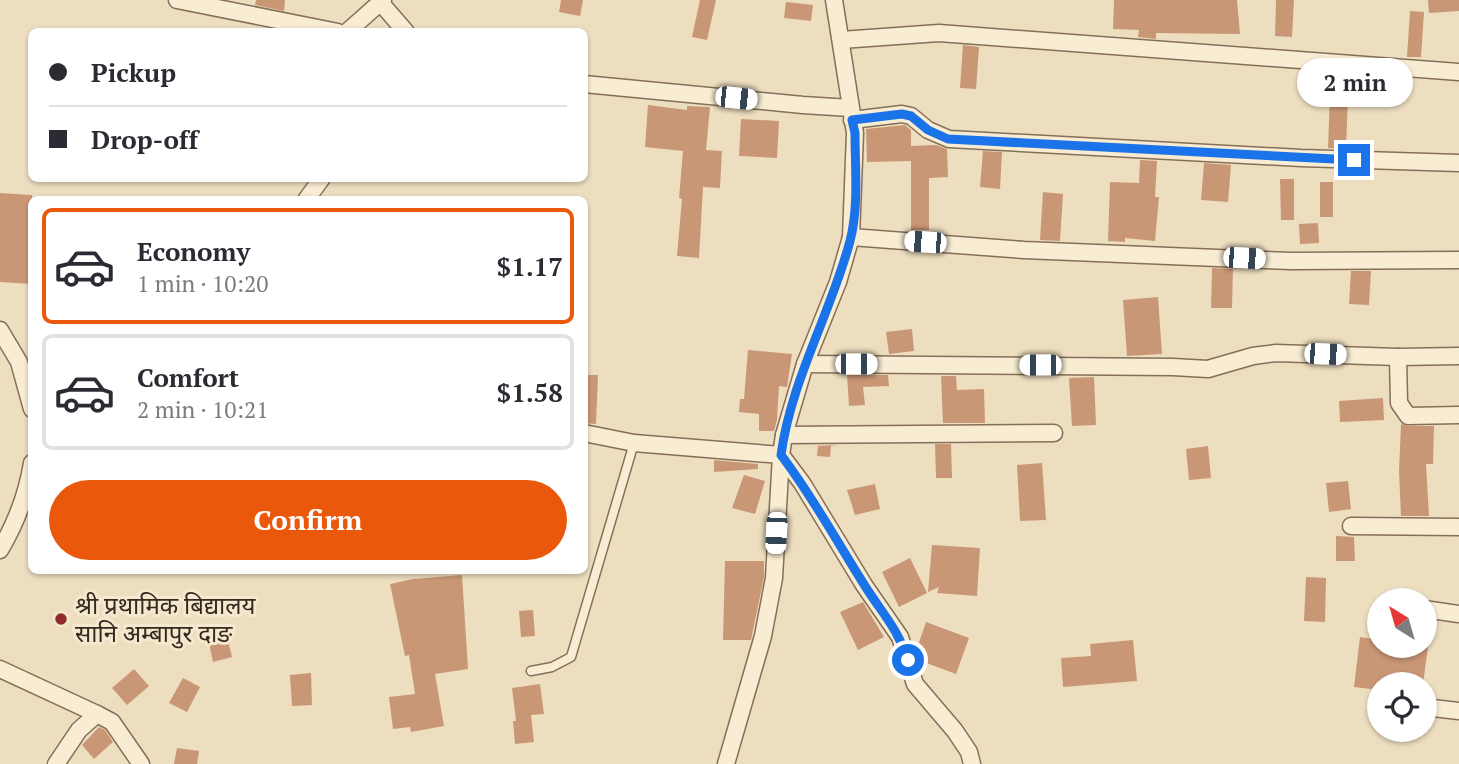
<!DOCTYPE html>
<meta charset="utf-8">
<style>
:root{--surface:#fff;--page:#f2f2f3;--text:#2b2b33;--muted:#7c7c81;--line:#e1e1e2;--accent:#ea580c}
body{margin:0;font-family:"PT Serif","Noto Sans Devanagari",serif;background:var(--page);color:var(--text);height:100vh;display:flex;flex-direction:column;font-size:26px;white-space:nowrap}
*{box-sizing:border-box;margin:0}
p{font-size:23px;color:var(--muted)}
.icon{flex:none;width:38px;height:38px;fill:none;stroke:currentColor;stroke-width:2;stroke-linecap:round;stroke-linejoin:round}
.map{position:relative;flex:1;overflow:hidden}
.sheet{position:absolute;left:28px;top:196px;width:560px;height:378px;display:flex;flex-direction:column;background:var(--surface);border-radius:10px;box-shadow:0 2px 5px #0004}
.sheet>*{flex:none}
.banner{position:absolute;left:28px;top:28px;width:560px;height:154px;border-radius:10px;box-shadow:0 2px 5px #0004;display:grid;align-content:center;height:154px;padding:0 21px;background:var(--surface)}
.needle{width:46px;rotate:323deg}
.tools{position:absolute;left:1367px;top:588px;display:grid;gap:14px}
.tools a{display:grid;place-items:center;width:70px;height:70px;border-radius:50%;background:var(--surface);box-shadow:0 2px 5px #0004;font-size:35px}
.end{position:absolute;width:32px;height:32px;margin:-16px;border:9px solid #1a73e8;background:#fff;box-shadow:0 0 0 4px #fff}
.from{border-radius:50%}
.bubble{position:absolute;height:49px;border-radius:24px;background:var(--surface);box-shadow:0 2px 5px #0004;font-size:23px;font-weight:700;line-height:49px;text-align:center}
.car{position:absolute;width:21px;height:42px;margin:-21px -10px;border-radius:9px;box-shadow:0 0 5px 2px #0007;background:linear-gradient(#fff 24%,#345 0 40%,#fff 0 76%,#345 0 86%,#fff 0)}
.banner b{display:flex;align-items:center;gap:24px;height:66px;font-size:26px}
.banner b+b{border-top:2px solid var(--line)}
.banner i{width:18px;height:18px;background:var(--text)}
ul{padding:12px 0 0;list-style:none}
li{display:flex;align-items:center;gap:21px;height:116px;margin:0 14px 10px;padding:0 7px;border:4px solid var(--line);border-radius:10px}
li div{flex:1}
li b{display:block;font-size:26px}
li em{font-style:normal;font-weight:700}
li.on{border-color:var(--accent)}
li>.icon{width:63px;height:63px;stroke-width:1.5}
.cta{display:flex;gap:14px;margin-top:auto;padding:14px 21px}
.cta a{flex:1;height:80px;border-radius:42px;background:var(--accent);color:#fff;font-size:28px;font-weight:700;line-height:80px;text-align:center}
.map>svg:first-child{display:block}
.building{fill:#ca9776}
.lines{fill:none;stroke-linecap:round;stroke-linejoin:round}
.lane-casing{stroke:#856f58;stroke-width:11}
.street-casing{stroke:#856f58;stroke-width:19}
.lane{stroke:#f8ecd3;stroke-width:8}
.street{stroke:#f8ecd3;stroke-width:16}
.route{stroke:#1a73e8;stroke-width:9}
.poi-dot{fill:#932a2e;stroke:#f4e8cf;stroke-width:2.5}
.labels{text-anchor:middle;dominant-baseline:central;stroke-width:6;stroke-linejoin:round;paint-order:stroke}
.poi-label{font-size:24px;fill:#35281d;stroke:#f4e8cf;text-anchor:start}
</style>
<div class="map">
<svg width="1459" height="764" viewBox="0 0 1459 764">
<rect width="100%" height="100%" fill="#eddec0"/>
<g class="building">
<path d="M256,0H285L284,11L255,5Z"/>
<path d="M561,0H583L580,16L559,12Z"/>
<path d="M700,0H716L707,40L692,37Z"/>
<path d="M1114,0H1237L1240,34L1156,33V39L1138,37L1139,30L1113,29Z"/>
<path d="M1276,0H1294L1292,37L1275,36Z"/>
<path d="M1428,0H1459V11L1429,13Z"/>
<path d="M786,2L813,5L811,21L784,18Z"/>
<path d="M1410,11L1424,12L1421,57H1407Z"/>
<path d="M963,45L979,47L976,89L960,88Z"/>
<path d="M1330,95L1348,96L1346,149L1328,148Z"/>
<path d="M648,105L687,110V106L710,107L706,150L722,151L720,188L703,187L699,258L677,256L682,199L679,198L683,151L645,147Z"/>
<path d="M741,119L779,121L777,158L739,156Z"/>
<path d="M905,125L911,130V146L936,145L947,149L948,177L929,178V230H911V161L867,162L866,129Z"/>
<path d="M983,151L1002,152L1000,189L980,187Z"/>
<path d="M1140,160L1157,161L1155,197H1159L1155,241L1125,238V242L1108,241L1110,182L1139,183Z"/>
<path d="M1204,163L1231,165L1228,202L1201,200Z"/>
<path d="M1280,179H1294V220H1281Z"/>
<rect x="1320" y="182" width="13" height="35"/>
<path d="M1043,192L1063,194L1060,241L1040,240Z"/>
<path d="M0,193L32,195V284L0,282Z"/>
<path d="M1318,223L1319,243L1300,244L1299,224Z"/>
<path d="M1212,268L1233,269L1232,308H1211Z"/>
<path d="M1351,271H1371L1369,305L1349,304Z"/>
<path d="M1158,297L1162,354L1127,356L1123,300Z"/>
<path d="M912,329L914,351L889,354L886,332Z"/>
<path d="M748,350L792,354L787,387L779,386L777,420L774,431H759V414L739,412L740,399H744Z"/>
<path d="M584,375H598L596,424L584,423Z"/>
<path d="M847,375H888L889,386L863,387L865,405L849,406Z"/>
<path d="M941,376H956L957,390L984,389L985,423H943Z"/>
<path d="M1094,377L1096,425L1072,426L1069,378Z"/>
<path d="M1383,398L1384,420L1340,422L1339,401Z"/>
<path d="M1401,424L1408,426H1434L1433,464H1426L1429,516H1401L1399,471Z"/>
<path d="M935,444H951L952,478H936Z"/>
<path d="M838,445L831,446L830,457L817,456L818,446H813Z"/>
<path d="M1208,446L1211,478L1189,480L1186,449Z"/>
<path d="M714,460L758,464V469L714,472Z"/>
<path d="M1042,463L1046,520L1020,521L1017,465Z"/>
<path d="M744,475L765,481L755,514L732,508Z"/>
<path d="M1348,481L1351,509L1329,512L1326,483Z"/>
<path d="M875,484L880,509L855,515L847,490Z"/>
<path d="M1336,536L1354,537L1355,561H1336Z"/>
<path d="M932,545L980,548L977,596L937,593L939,587L928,592Z"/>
<path d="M910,558L927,593L899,607L882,572Z"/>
<path d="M725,561H764V577L751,640H723Z"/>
<path d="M462,575L468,669L435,674L444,726L411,732L410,727L393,729L389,697L415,694L409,655L405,656L390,584L413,579Z"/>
<path d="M1306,577L1326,578L1325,622L1304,621Z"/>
<path d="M863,602L884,637L858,650L840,612Z"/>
<path d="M533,610L535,636L521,637L519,611Z"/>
<path d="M926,622L969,638L956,674L918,660L916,651Z"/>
<path d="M226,633L232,657L213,662L208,638Z"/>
<path d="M1360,637L1379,640V646L1428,647L1423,684H1379V690L1354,687Z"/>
<path d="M1133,640L1137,681L1063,687L1061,658L1091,656L1090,644Z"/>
<path d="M134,669L149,686L127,705L112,688Z"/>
<path d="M311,673L312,705L292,706L290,675Z"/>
<path d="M183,678L200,687L187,712L169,703Z"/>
<path d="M540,684L544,714L531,715L534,742L515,744L513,721H516L512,688Z"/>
<path d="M99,727L105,730L113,742L94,759L82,745Z"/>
<path d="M177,748L199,751L197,764H174Z"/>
</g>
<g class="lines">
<defs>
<path id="lane" d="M531,671L552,667L571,657L634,443"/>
<g id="street">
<path d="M177,0L338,32"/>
<path d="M834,0L855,133L851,237L838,282L805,364L784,435L781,455L802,483L864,585L900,637L915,684L955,731L969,752L972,764"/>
<path d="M380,2L406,32"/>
<path d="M347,32L383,0"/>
<path d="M841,40L939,33L1459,72"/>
<path d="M584,84L803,105L850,108"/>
<path d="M852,120L902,114L911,116L928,130L949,139L1301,158L1459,163"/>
<path d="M306,200L322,178"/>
<path d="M851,237L1024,250L1291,261L1459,260"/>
<path d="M0,330L19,362L32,409"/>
<path d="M1398,357L1399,403L1408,416L1459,415"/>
<path d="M805,364L1173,367L1208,369L1253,356L1276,353L1398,357L1459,356"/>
<path d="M584,433L634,443L781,455L774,578L763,636L726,764"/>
<path d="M784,435L1054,433"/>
<path d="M1351,526L1459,527"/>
<path d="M0,550C16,523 27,494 32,463"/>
<path d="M1424,609L1459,614"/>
<path d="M0,669L97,714"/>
<path d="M1424,707L1459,711"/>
<path d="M56,764L79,730L97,714L112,722L141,764"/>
</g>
</defs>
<use href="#lane" class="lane-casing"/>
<use href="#street" class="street-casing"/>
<use href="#lane" class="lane"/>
<use href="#street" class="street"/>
</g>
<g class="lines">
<path class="route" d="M908,660C898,629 882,613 865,586C837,542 813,497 781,455C791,380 831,313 850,241C859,207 855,167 855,133L852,120L902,114L911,116L928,130L948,139L1354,160"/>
</g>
<circle class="poi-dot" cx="61" cy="619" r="7"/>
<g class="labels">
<g class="poi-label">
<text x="75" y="605">श्री प्रथामिक बिद्यालय<tspan x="75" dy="28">सानि अम्बापुर दाङ</tspan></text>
</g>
</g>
</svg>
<div class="tools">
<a><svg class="needle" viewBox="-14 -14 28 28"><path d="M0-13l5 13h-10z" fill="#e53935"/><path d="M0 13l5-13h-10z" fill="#7c7c81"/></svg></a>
<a><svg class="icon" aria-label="locate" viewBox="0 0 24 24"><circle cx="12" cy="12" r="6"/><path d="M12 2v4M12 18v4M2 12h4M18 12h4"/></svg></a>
</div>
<i class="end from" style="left:908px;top:660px"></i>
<i class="end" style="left:1354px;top:160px"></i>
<div class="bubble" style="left:1297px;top:58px;width:116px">2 min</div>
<i class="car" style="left:736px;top:98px;rotate:96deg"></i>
<i class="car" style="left:925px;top:242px;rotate:274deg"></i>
<i class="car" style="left:1244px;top:258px;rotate:93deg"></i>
<i class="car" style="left:1325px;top:354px;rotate:92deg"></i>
<i class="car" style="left:856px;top:364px;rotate:90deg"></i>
<i class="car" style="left:1040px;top:365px;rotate:270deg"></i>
<i class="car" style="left:776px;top:533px;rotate:183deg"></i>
<div class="banner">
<b><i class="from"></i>Pickup</b>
<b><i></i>Drop-off</b>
</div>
<section class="sheet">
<ul>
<li class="on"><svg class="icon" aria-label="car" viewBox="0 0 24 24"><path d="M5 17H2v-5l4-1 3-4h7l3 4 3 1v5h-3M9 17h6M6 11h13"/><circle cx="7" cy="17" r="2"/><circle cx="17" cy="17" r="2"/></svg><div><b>Economy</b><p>1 min · 10:20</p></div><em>$1.17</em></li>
<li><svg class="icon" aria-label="car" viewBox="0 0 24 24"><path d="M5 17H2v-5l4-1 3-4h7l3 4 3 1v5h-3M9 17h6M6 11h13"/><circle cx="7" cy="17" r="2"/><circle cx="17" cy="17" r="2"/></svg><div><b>Comfort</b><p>2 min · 10:21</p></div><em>$1.58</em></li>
</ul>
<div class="cta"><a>Confirm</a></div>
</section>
</div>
